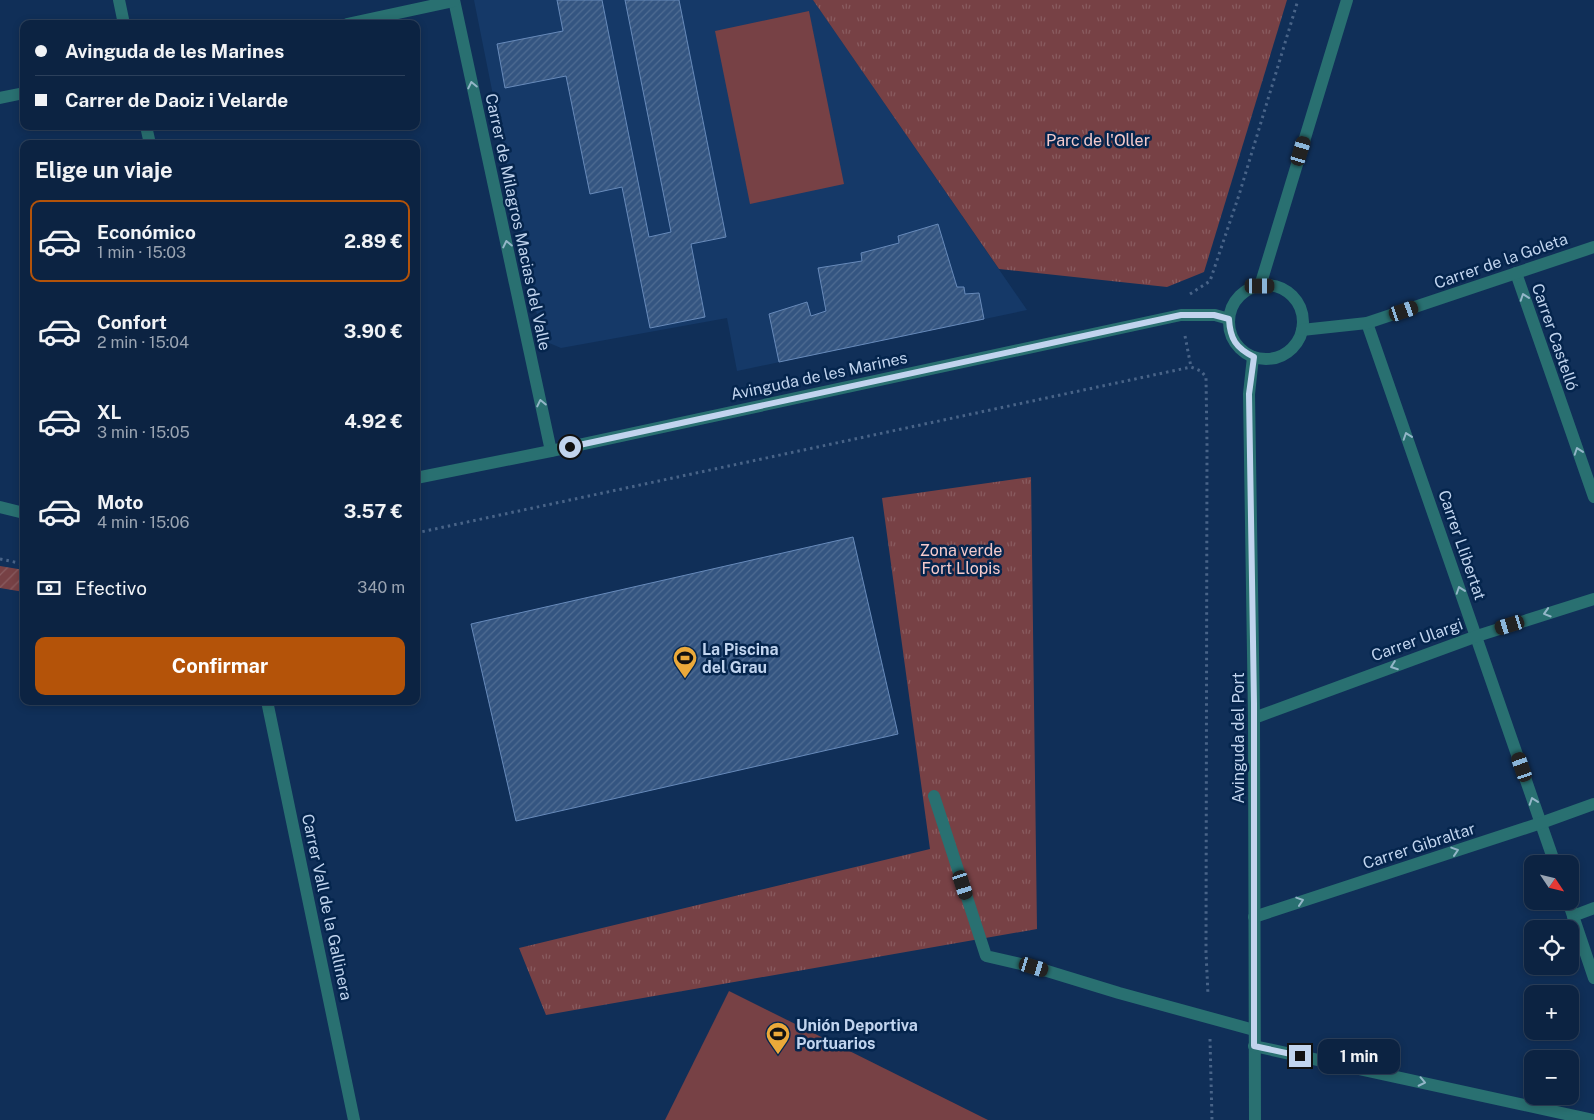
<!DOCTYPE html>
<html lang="es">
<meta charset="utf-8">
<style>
:root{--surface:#0c2342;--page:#1a2f4d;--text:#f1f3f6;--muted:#9aa4b2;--line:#2c405b;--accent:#b45309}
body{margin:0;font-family:"Public Sans",sans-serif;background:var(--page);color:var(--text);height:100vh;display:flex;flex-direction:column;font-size:19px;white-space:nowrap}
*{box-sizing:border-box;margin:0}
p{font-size:16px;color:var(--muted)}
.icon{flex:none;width:28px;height:28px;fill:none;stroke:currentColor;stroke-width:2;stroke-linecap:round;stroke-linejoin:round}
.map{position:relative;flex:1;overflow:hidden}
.drawer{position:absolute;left:20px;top:140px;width:400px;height:565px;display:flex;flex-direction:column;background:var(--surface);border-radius:10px;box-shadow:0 2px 8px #0003,0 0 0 1px var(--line)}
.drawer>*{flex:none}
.banner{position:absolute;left:20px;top:20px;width:400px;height:110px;border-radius:10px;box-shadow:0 2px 8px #0003,0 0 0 1px var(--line);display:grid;align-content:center;height:110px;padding:0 15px;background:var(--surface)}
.needle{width:32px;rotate:125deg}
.tools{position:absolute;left:1524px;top:855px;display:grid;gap:10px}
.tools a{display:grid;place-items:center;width:55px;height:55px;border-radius:10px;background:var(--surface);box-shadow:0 2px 8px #0003,0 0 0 1px var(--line);font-size:25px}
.end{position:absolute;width:22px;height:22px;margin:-11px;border:6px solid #c1d4ee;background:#111;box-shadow:0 0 0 2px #111}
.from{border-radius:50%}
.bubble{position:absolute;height:35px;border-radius:10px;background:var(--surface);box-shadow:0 2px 8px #0003,0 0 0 1px var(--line);font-size:16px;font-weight:700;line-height:35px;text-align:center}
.car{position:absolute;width:15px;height:30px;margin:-15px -8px;border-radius:6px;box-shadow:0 0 4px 1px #0007;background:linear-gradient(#222 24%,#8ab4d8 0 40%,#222 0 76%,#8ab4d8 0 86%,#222 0)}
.banner b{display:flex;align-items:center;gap:18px;height:48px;font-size:19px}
.banner b+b{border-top:1px solid var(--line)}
.banner i{width:12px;height:12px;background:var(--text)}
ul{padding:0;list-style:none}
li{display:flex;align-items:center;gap:15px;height:82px;margin:0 10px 8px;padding:0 5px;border:2px solid transparent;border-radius:10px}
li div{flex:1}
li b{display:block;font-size:19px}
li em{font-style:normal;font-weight:700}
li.current{border-color:var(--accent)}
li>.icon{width:45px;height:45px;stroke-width:1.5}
h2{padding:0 15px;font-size:22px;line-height:60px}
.pay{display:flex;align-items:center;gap:12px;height:55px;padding:0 15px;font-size:19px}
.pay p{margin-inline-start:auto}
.button{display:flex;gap:10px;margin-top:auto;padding:10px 15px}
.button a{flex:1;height:58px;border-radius:10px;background:var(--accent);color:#fff;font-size:20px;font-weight:700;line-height:58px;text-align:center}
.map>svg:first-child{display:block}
.built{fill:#153968}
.grass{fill:#774145}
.park{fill:url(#park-tufts)}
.garden{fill:url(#garden-furrows)}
.building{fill:url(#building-hatch);stroke:#678aba}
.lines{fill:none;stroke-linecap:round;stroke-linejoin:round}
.path{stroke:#496488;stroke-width:3;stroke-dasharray:2.5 4;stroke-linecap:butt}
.lane{stroke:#297071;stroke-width:12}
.street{stroke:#297071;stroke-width:12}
.oneway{stroke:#93b6c8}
.route{stroke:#c1d4ee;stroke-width:6}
.labels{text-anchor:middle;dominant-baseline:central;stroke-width:5;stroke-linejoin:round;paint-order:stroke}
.park-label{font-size:16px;fill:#f5cacb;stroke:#05254d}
.street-label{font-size:16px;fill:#c1d4ee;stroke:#05254d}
.poi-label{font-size:16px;font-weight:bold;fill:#c1d4ee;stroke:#05254d;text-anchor:start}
</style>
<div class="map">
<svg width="1594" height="1120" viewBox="0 0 1594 1120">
<defs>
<pattern id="park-tufts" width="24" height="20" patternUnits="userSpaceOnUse" patternTransform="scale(1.25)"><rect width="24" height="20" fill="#774145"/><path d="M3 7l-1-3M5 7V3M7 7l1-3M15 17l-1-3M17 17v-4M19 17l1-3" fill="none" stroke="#895c60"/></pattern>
<pattern id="garden-furrows" width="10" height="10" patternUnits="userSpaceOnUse" patternTransform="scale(1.25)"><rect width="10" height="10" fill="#774145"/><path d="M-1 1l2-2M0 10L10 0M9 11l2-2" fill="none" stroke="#895c60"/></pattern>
<pattern id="building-hatch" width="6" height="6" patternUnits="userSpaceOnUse" patternTransform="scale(1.25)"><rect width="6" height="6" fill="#345581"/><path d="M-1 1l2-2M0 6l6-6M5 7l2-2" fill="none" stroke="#506d93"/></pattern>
</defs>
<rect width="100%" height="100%" fill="#102f58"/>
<path class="built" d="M474,0H813L1027,310L737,371L727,318L561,348L542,340Z"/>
<g class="grass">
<path d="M809,11L844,184L750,204L715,31Z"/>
<path d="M729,991L988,1120H665Z"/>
</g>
<g class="park">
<path d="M813,0H1287L1204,272L1167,287L999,269Z"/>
<path d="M1031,477L1037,929L546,1015L519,948L930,849L882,498Z"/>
</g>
<path class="garden" d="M0,566L24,570V592L0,588Z"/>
<g class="building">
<path d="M557,0H602L649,237L671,232L625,0H679L726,237L691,244L705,317L650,328L622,187L590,194L566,76L505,88L497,44L563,31Z"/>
<path d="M938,224L957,287H964L965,294L979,293L984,319L779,362L769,314L807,302L811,316L826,311L818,268L862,261L861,253L899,243L898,236Z"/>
<path d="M853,537L898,734L516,821L471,624Z"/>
</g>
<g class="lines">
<g class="path">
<path d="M1190,294L1210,281L1239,195L1298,0"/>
<path d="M1185,336L1191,367"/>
<path d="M416,533L1191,367L1201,371L1206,377L1207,445L1206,952L1208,995"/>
<path d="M0,559L24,564"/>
<path d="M1210,1039L1212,1120"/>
</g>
<path class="lane" d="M934,796L986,956L1034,967L1119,993L1254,1030"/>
<g class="street">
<path d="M119,0L124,24"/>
<path d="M454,0L551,451"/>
<path d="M347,24L454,1"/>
<path d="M0,98L24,93"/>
<path d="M146,126L150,144"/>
<path d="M1516,273L1594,497"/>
<circle cx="1266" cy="322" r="37"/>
<path d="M1260,286L1347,0"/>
<path d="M1367,323L1555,864"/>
<path d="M1302,330L1367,323L1594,247"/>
<path d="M1253,357L1249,394L1254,718L1255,1120"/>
<path d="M416,478L551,451L1181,315H1215L1229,319"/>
<path d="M0,507L24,513"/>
<path d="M267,701L354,1120"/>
<path d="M1254,718L1477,636L1594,599"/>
<path d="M1568,901L1594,978"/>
<path d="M1573,916L1594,908"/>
<path d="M1254,917L1541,823L1594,804"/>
<path d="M1254,1046L1593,1120"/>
</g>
</g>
<defs><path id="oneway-chevron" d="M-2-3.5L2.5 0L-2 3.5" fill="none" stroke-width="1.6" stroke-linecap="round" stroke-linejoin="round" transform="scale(1.25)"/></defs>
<g class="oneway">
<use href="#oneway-chevron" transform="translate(472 85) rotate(-102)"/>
<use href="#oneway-chevron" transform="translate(507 244) rotate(-102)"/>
<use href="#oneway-chevron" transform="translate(1524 297) rotate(-109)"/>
<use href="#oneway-chevron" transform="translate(541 403) rotate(-102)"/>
<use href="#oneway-chevron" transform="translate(1407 436) rotate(-109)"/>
<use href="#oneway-chevron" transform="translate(1578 451) rotate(-109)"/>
<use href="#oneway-chevron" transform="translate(1460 590) rotate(-109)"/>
<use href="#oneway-chevron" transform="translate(1547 613) rotate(163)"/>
<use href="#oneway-chevron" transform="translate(1394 666) rotate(160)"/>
<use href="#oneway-chevron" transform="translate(1533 801) rotate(-109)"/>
<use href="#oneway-chevron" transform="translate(1455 851) rotate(-18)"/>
<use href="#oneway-chevron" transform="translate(1300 901) rotate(-18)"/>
<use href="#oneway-chevron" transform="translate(1422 1082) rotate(12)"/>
</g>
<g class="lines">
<path class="route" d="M570,447L1181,315H1214L1229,319C1230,339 1236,348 1254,357L1249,394L1254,703V1046L1300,1056"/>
</g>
<defs>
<symbol id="stadium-pin" viewBox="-11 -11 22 30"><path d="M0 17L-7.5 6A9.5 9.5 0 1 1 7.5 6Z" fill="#eba93a" stroke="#05254d"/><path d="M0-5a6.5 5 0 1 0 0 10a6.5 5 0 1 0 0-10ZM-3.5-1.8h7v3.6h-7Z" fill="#111"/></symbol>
</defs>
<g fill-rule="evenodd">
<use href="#stadium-pin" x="671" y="644" width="28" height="38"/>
<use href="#stadium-pin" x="764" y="1020" width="28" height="38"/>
</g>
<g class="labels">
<g class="park-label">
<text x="1098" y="140">Parc de l'Oller</text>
<text x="961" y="550">Zona verde<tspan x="961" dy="18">Fort Llopis</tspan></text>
</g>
<g class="street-label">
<text transform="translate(518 222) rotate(78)">Carrer de Milagros Macias del Valle</text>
<text transform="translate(1501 261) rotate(-19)">Carrer de la Goleta</text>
<text transform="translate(1555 337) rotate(71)">Carrer Castelló</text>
<text transform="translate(819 376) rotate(-12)">Avinguda de les Marines</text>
<text transform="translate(1462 545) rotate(71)">Carrer Llibertat</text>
<text transform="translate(1417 640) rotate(-20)">Carrer Ulargi</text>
<text transform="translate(1238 738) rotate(-90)">Avinguda del Port</text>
<text transform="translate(1419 846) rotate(-18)">Carrer Gibraltar</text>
<text transform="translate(327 907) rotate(78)">Carrer Vall de la Gallinera</text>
</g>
<g class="poi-label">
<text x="702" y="649">La Piscina<tspan x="702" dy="18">del Grau</tspan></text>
<text x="796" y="1025">Unión Deportiva<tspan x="796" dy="18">Portuarios</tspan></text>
</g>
</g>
</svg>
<div class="tools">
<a><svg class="needle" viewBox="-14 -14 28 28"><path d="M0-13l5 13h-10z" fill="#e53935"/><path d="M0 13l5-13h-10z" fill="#9aa4b2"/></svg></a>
<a><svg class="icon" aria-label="locate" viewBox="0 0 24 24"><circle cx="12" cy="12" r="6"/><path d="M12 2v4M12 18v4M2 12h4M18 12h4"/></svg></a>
<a>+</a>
<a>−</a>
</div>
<i class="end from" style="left:570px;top:447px"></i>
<i class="end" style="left:1300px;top:1056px"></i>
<div class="bubble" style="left:1318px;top:1039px;width:82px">1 min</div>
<i class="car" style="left:1301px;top:151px;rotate:17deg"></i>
<i class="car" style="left:1260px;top:286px;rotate:90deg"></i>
<i class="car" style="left:1404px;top:311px;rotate:71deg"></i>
<i class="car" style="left:1510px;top:625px;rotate:253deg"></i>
<i class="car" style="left:1522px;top:767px;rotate:341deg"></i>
<i class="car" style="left:963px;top:885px;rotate:162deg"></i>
<i class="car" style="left:1034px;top:967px;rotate:107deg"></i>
<div class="banner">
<b><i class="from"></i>Avinguda de les Marines</b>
<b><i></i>Carrer de Daoiz i Velarde</b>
</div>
<section class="drawer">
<h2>Elige un viaje</h2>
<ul>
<li class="current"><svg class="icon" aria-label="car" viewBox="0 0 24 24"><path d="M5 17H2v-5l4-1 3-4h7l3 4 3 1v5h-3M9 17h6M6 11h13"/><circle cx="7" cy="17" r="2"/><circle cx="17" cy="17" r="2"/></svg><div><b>Económico</b><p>1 min · 15:03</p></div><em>2.89 €</em></li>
<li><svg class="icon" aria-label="car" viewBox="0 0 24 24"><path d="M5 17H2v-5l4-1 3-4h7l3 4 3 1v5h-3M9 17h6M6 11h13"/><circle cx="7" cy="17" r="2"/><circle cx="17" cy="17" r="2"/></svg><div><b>Confort</b><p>2 min · 15:04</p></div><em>3.90 €</em></li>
<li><svg class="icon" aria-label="car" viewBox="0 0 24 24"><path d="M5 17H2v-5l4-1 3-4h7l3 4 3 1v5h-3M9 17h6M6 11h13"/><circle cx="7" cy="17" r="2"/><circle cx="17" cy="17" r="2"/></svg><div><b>XL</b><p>3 min · 15:05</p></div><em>4.92 €</em></li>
<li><svg class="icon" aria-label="car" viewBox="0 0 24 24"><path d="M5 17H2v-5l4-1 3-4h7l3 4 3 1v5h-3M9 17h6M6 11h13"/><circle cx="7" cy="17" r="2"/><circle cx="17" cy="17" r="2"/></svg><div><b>Moto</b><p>4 min · 15:06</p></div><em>3.57 €</em></li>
</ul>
<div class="pay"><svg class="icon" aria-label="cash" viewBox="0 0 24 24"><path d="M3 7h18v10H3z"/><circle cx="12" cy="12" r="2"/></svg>Efectivo<p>340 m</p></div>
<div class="button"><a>Confirmar</a></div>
</section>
</div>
